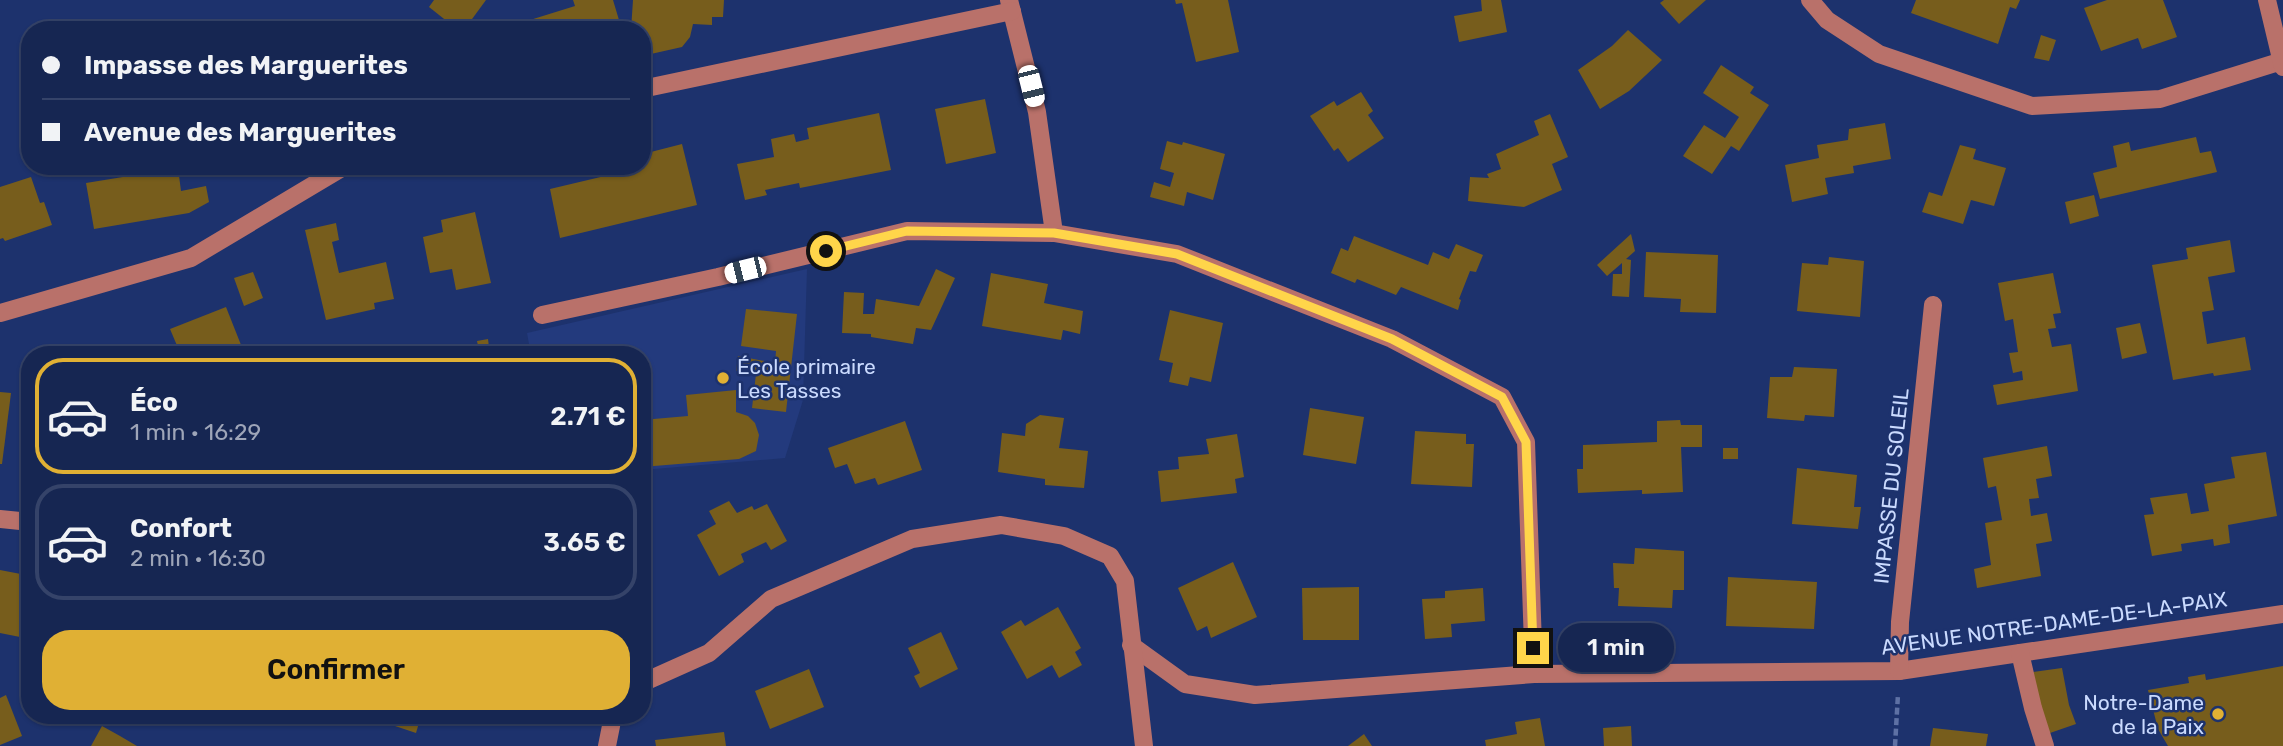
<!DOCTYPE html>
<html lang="fr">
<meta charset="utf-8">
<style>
:root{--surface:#162652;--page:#23325c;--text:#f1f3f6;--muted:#9ea5b8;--line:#354369;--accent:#e0b034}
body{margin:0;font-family:Rubik,sans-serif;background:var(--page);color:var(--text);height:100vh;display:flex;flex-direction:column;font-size:26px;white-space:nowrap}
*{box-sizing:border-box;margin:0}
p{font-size:23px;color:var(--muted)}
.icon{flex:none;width:38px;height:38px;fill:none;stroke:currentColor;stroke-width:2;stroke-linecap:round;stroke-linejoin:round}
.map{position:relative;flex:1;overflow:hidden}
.details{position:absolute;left:21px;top:346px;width:630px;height:378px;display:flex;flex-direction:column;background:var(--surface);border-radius:28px;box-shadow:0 2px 5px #0004,0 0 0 2px var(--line)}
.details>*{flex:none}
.top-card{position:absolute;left:21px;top:21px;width:630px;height:154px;border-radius:28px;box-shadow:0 2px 5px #0004,0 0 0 2px var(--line);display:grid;align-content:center;height:154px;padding:0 21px;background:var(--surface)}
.end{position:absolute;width:32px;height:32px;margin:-16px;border:9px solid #ffd54a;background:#111;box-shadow:0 0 0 4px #111}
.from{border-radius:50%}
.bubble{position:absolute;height:49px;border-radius:24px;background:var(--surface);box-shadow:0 2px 5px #0004,0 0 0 2px var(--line);font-size:23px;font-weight:600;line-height:49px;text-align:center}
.car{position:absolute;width:21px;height:42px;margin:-21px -10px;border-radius:9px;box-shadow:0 0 5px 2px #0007;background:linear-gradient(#fff 24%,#345 0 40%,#fff 0 76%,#345 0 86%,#fff 0)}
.top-card b{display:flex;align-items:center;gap:24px;height:66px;font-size:26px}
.top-card b+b{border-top:2px solid var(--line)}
.top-card i{width:18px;height:18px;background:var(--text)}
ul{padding:12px 0 0;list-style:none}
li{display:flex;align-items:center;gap:21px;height:116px;margin:0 14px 10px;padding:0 7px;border:4px solid var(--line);border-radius:28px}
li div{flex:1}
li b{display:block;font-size:26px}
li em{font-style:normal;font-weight:600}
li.active{border-color:var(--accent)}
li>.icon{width:63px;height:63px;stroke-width:1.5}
.primary-button{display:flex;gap:14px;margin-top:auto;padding:14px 21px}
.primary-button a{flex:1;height:80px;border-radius:28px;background:var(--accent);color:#111;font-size:28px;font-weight:600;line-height:80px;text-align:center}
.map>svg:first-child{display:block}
.built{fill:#233a7d}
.building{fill:#775d1c}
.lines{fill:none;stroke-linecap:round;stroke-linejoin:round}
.path{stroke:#5e71a4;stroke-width:4.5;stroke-dasharray:7 3.5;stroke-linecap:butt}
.minor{stroke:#b9716a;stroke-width:18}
.route{stroke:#ffd54a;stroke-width:9}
.poi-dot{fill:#e0b034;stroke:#1d326d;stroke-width:2.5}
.labels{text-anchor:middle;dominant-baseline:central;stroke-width:5;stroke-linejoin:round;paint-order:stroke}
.poi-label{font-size:21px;fill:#cadafe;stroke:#1d326d;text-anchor:start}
.street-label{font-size:21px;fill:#cadafe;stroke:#1d326d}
</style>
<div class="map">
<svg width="2283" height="746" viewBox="0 0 2283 746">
<rect width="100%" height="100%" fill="#1d326d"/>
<path class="built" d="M807,269L803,400L785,458L642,470V355H531L527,333Z"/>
<g class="building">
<path d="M434,0H486L464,30H458L429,7Z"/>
<path d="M573,0H613L622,30H533L530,20L575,6Z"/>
<path d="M633,0H724L723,17H712V25L693,24L690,37L682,47L642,56V47L649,45L650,36H642V30H631Z"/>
<path d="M1175,0H1228L1239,52L1196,62L1182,3L1176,4Z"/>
<path d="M1481,0H1501L1507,32L1459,42L1454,16L1482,11Z"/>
<path d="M1664,0H1706L1679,24L1660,3Z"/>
<path d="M1916,0H2020L2016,9L2010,7L1998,44L1911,13Z"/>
<path d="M2107,0H2163L2177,37L2142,49L2138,38L2101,51L2084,8Z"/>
<path d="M1628,30L1662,60L1629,91L1600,109L1578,70L1612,46Z"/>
<path d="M2041,35L2056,40L2049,61L2034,58Z"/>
<path d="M1721,65L1754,87L1750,93L1769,105L1739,151L1731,146L1712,174L1683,156L1704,125L1725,138L1739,117L1703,93Z"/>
<path d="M1361,92L1373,111L1368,115L1384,138L1348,162L1338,148L1334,151L1310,116L1334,101L1337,106Z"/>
<path d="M985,99L996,153L946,164L935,109Z"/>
<path d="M879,113L891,170L800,188L799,183L765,190L767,195L745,200L737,164L774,157L771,139L794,134L796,142L809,139L807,128Z"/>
<path d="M1550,114L1568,157L1552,164L1562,190L1524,207L1468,201L1470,177L1489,178L1487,174L1501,169L1496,154L1539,135L1534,121Z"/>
<path d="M1885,123L1891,159L1853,166L1854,173L1825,178L1828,194L1792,202L1785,165L1819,158L1817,145L1848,140L1849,129Z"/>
<path d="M2196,137L2200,153L2211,151L2217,172L2100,199L2093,173L2117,167L2113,146L2129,142L2131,151Z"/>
<path d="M1167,141L1182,145L1183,142L1225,154L1213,200L1187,192L1184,206L1150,197L1154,182L1170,187L1174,173L1160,169Z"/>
<path d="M682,144L697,205L560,238L550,189L609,175L608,172L627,167L642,166L645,163L643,154Z"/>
<path d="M1960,145L1976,149L1973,159L2006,168L1994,206L1971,200L1963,224L1922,212L1929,192L1942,196Z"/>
<path d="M178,168L181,191L206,186L209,202L189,213L94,229L86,183Z"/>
<path d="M31,177L40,203L44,202L52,225L5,241L3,238L0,239V187Z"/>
<path d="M2094,195L2099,216L2070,224L2065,202Z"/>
<path d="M475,212L491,283L456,290L452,269L430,273L423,237L443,232L441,220Z"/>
<path d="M336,223L339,240L332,242L339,273L386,262L394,299L374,303L375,309L326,320L305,230Z"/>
<path d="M1631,234L1635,251L1626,259L1631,260L1629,297L1612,296L1613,274H1622V263L1607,276L1597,265Z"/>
<path d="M1354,236L1428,265L1433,252L1449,259L1456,244L1483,255L1476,272L1470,271L1459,299L1461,300L1458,310L1401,287L1396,295L1357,279L1355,283L1331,273L1341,248L1348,251Z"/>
<path d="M2230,240L2235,272L2208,277L2214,310L2202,312L2207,344L2245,337L2251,370L2214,376L2213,373L2173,380L2152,265L2188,259L2186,248Z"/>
<path d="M1646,252L1718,255L1716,313L1680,312L1681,299L1644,297Z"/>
<path d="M1829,257L1864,261L1860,317L1797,311L1802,263L1828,265Z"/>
<path d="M936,269L955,278L931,330L916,328L913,344L871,337V334L842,333L844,292L864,293L863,314H874L876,299L919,306Z"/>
<path d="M253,272L263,298L244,306L234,278Z"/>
<path d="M991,273L1048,284L1044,303L1083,311L1080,334L1063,330L1061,340L982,326Z"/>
<path d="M2053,273L2061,313L2053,314L2056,328L2048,329L2052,347L2071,344L2078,391L1997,405L1993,385L2023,380L2022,371L2013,373L2009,353L2018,352L2013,319L2005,321L1998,283Z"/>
<path d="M226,307L245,355H181L170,329Z"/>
<path d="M746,309L797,314L786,412L752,408L756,374L736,371L738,356L775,363L776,351L741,346Z"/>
<path d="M1170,310L1223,323L1211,382L1190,377L1188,386L1169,382L1173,363L1159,360Z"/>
<path d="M2140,323L2147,353L2122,359L2116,328Z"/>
<path d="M488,339L490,355H480L477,341Z"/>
<path d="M1794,367L1837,369L1834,417L1805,415L1804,421L1767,418L1770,377H1792Z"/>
<path d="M736,390V412L748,416L755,423L759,435L756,451L739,459L642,467V420L688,416L686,395Z"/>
<path d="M0,392L11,393L2,464H0Z"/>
<path d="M1310,408L1364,417L1356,464L1303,455Z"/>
<path d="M1040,415L1064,418L1059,448L1088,451L1084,488L1045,485V479L998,472L1002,433L1025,436L1026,424Z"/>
<path d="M1680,420L1681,425H1702V447H1681L1683,492L1642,494V490L1578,493L1577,469H1583V445L1657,442V421Z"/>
<path d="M905,421L922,470L878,485L875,478L855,484L847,464L835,468L828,448Z"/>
<path d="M1415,431L1466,434V444H1474L1472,487L1411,484Z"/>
<path d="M1237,434L1244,477L1235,479L1237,493L1161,502L1158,471L1179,469L1178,457L1209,454L1206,439Z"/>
<path d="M2047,446L2052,476L2036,479L2039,498L2029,499L2031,516L2047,513L2052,541L2036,544L2041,576L1977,588L1974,569L1991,565L1985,523L2002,520L1996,486L1988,488L1983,458Z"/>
<rect x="1723" y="448" width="15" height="11"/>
<path d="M2266,452L2277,516L2228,525L2230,543L2214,546L2213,539L2181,544L2182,551L2152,556L2144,515L2154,514L2150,498L2187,493L2191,514L2209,511L2204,484L2235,478L2231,457Z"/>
<path d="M1797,468L1857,475L1854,507H1861L1858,529L1792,524Z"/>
<path d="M729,501L737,513L752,506L754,510L767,504L787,541L771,550L766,542L741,554L744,562L719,576L697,535L716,524L709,511Z"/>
<path d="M1635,548L1684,551V590H1673L1672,608L1618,606L1619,588H1614L1613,563L1634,564Z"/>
<path d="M1233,562L1257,617L1211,638L1207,626L1197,631L1178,588Z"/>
<path d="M30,569V639L0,633V570L26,575Z"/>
<path d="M1728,577L1817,582L1814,629L1726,626Z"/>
<path d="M1359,587V640H1303L1302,588Z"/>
<path d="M1483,588L1485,621L1451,624L1452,637L1425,639L1422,599L1445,598V591Z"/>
<path d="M1058,607L1081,648L1075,652L1082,665L1059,678L1052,665L1027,679L1001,632L1021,620L1025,626Z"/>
<path d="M941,632L958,669L920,688L914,676L920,673L908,648Z"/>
<path d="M2283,666V746H2168L2158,729L2148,690L2189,683L2188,677L2205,674L2206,680Z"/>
<path d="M2062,668L2069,705L2076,724L2050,733L2042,712L2033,672Z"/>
<path d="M809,669L824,707L770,729L755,691Z"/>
<path d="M6,695L22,736L0,745V698Z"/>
<path d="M365,716H421L416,733Z"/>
<path d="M1540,718L1545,746H1486L1485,740L1517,734L1515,722Z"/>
<path d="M102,726L120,736L137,746H91Z"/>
<path d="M1631,726L1632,746H1604L1603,728Z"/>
<path d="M1933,728L1988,734L1986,746H1930Z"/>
<path d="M724,732L726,746H656L655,740Z"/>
<path d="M1364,734L1372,746H1348Z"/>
</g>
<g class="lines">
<path class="path" d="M1895,746L1898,694"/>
<g class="minor">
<path d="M1009,0L1037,112L1054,233L1177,254L1392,339L1502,397L1526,442L1534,674"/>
<path d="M1810,0L1827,20L1879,54L2032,106L2160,99L2282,61"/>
<path d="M2267,0L2283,67"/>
<path d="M642,89L1012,11"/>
<path d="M0,313L191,258L345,166"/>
<path d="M542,315L718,277L907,231L1054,233"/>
<path d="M0,519L30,522"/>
<path d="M1131,645L1185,684L1255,695L1534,674L1899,671L2283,614"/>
<path d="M2020,653L2033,708L2045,746"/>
<path d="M1899,671L1900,622L1933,305"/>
<path d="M642,683L709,653L771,599L912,539L1001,525L1064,536L1110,556L1125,581L1144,746"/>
<path d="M607,746L613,716"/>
</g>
</g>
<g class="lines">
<path class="route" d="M826,251L907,231L1054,233L1177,254L1392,339L1502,397L1526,442L1533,648"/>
</g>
<g class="poi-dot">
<circle cx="723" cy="378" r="7"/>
<circle cx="2218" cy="714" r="7"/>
</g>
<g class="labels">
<g class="poi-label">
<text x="737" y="366">École primaire<tspan x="737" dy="24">Les Tasses</tspan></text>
<text x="2204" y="702" text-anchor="end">Notre-Dame<tspan x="2204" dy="24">de la Paix</tspan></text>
</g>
<g class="street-label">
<text transform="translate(1891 486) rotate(-84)">IMPASSE DU SOLEIL</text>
<text transform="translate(2054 623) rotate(-8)">AVENUE NOTRE-DAME-DE-LA-PAIX</text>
</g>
</g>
</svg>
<i class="end from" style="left:826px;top:251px"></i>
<i class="end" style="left:1533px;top:648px"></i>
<div class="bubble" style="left:1558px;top:623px;width:116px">1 min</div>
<i class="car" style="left:1031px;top:86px;rotate:166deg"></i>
<i class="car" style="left:745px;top:270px;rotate:256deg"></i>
<div class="top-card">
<b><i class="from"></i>Impasse des Marguerites</b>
<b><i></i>Avenue des Marguerites</b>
</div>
<section class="details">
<ul>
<li class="active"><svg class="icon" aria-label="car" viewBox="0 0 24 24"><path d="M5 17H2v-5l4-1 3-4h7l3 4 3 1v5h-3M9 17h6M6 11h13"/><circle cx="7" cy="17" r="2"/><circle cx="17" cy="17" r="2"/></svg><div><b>Éco</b><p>1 min · 16:29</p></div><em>2.71 €</em></li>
<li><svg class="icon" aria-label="car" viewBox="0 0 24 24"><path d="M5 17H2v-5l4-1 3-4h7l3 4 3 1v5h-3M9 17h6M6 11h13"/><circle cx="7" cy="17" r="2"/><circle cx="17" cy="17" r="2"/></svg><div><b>Confort</b><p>2 min · 16:30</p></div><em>3.65 €</em></li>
</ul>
<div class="primary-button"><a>Confirmer</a></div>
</section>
</div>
